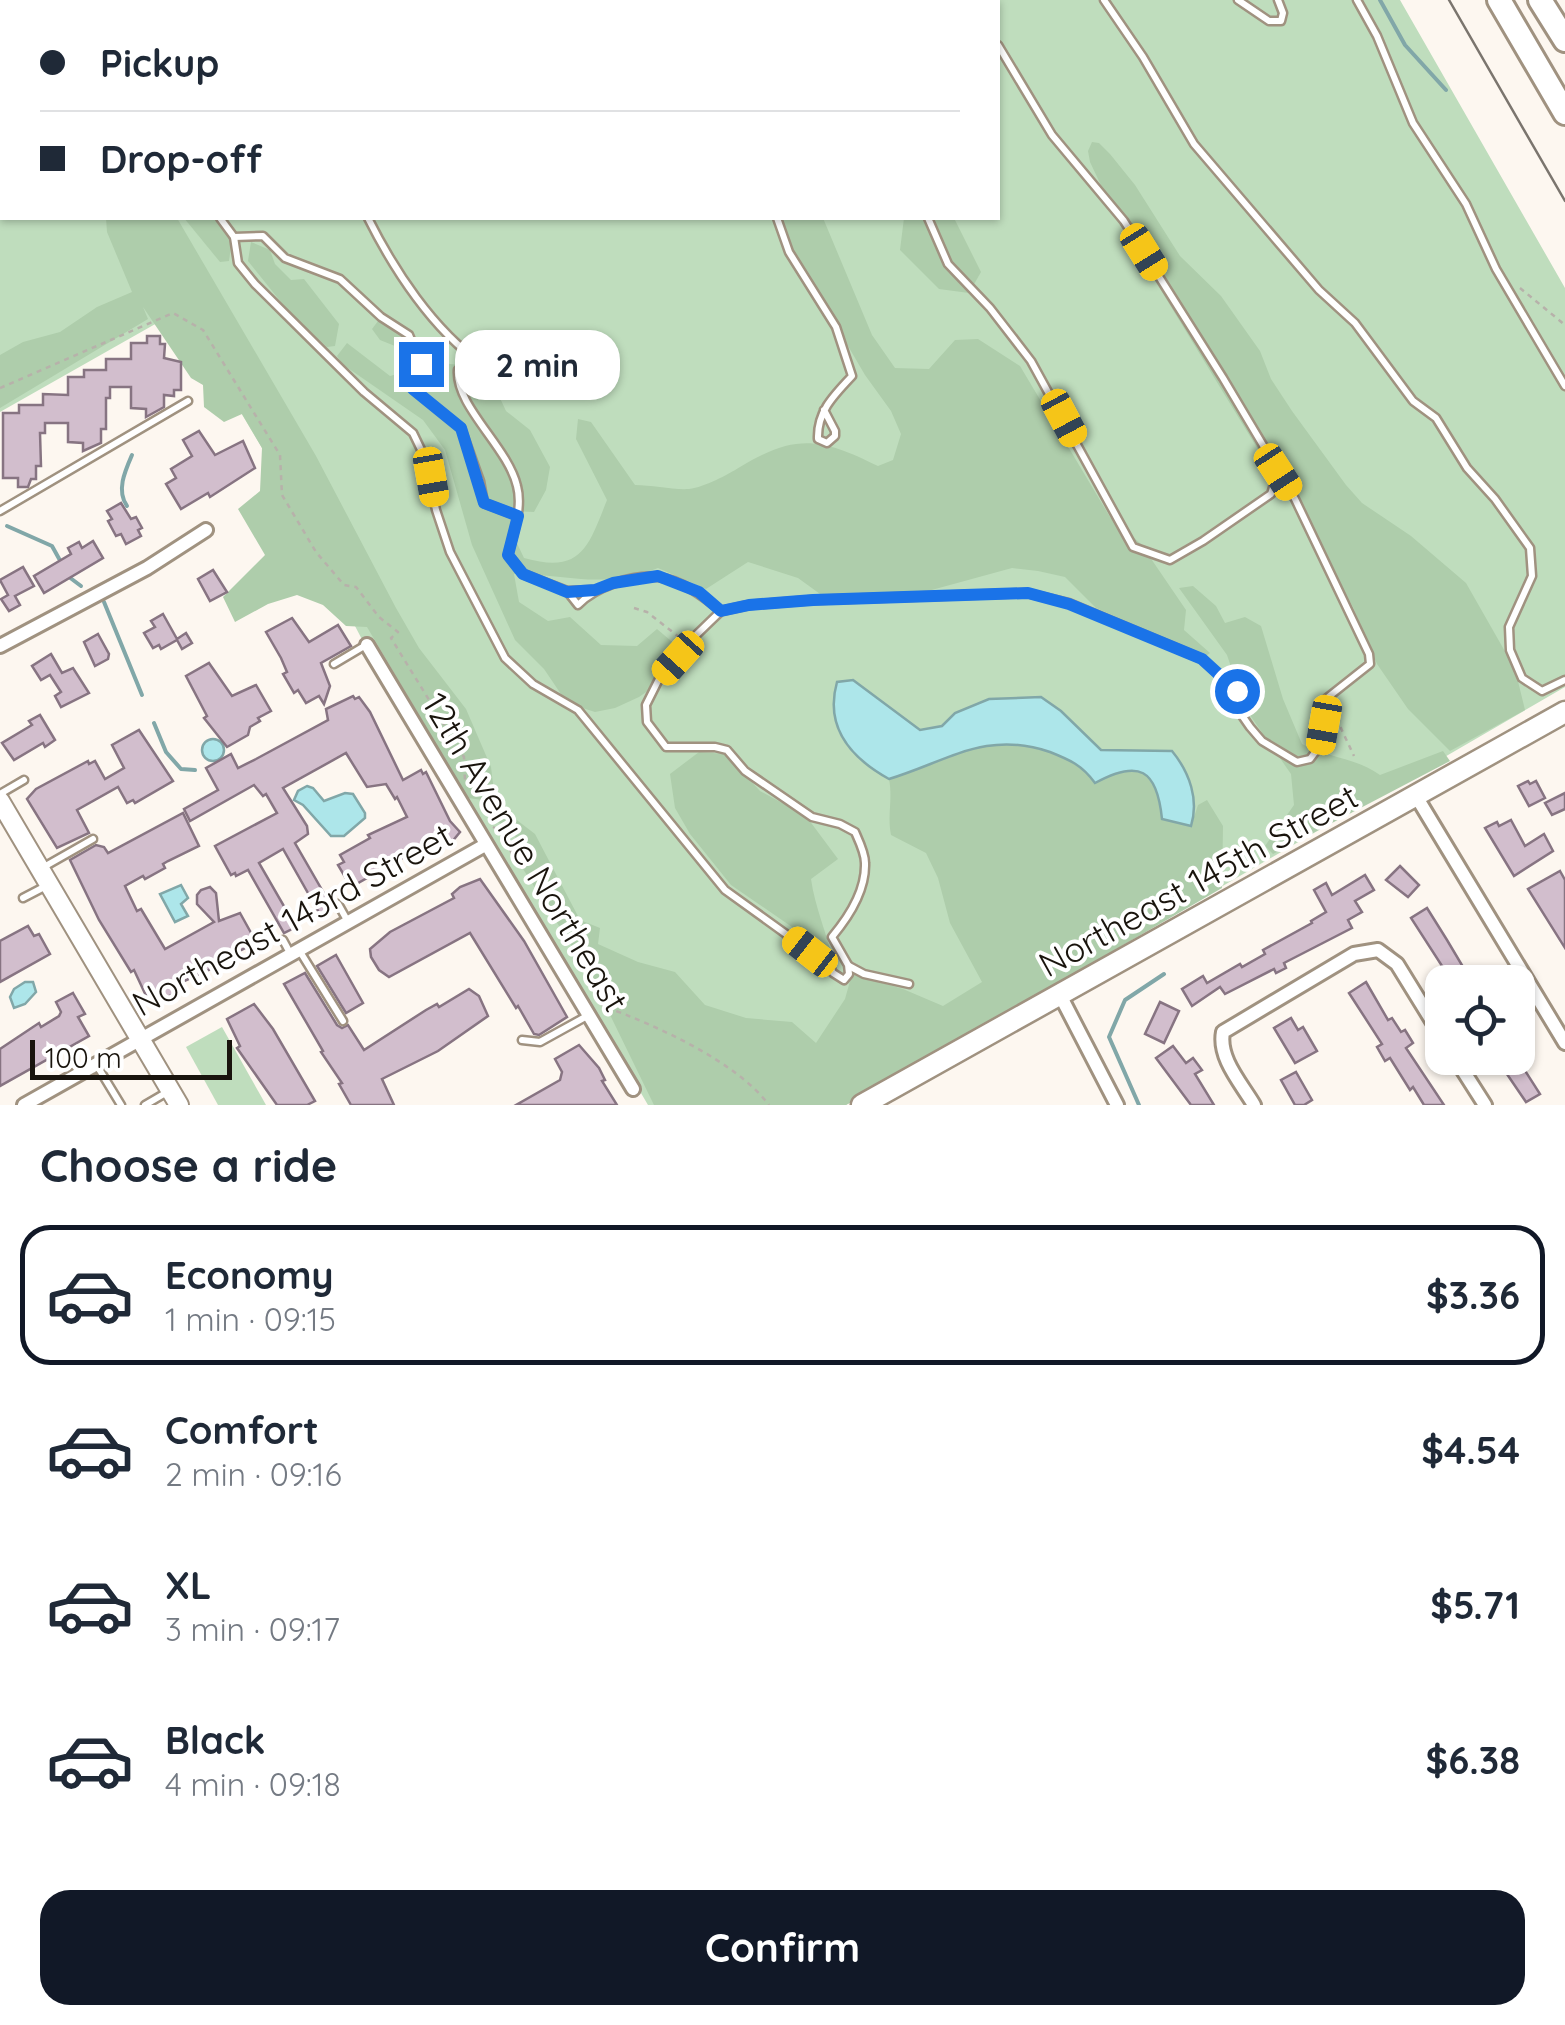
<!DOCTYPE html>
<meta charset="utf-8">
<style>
:root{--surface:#fff;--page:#f2f2f3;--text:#1f2937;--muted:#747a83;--line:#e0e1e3;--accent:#111827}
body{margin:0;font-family:Quicksand,sans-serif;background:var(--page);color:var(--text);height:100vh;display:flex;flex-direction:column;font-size:38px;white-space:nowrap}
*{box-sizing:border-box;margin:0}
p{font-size:32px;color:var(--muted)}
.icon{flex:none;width:55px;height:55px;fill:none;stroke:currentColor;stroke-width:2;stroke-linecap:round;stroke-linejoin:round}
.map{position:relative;height:1105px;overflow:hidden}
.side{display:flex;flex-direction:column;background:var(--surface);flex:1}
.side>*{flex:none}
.hud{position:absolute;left:0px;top:0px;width:1000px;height:220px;box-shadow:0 2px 8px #0004;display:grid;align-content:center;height:220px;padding:0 40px;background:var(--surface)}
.tools{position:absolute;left:1425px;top:965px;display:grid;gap:20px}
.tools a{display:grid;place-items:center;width:110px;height:110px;border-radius:20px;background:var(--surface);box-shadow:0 2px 8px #0004;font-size:50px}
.scale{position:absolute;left:30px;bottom:25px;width:202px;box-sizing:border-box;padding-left:10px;border:5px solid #19140d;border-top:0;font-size:28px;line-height:35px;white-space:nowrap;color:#19140d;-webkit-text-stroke:8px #fff;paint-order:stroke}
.end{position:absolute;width:45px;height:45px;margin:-22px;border:12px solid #1a73e8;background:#fff;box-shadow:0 0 0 5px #fff}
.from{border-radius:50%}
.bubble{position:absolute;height:70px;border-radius:30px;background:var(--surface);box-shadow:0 2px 8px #0004;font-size:32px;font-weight:700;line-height:70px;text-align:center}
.car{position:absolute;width:30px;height:60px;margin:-30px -15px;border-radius:12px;box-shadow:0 0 8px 2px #0007;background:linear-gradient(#f5c518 24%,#345 0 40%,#f5c518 0 76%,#345 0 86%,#f5c518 0)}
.hud b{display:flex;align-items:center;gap:35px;height:95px;font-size:38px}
.hud b+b{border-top:2px solid var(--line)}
.hud i{width:25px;height:25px;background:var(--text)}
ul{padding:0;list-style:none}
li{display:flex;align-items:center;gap:30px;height:140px;margin:0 20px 15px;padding:0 20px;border:5px solid transparent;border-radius:30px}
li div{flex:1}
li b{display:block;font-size:38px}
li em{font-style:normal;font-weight:700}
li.current{border-color:var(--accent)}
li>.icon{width:90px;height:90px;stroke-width:1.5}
h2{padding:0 40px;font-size:45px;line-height:120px}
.primary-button{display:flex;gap:20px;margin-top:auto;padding:20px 40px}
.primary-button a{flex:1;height:115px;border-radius:30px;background:var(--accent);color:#fff;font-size:40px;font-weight:700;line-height:115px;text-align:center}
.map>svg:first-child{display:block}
.green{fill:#bfddbd;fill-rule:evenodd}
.forest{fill:#aecdab}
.water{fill:#ade6ea;stroke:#81a7a8;stroke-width:2.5}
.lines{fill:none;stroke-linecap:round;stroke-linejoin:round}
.stream{stroke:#81a7a8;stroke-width:4}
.building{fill:#d2becd;stroke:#877482;stroke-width:2.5}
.service-casing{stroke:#a09280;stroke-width:11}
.minor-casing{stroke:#a09280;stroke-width:18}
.secondary-casing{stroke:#a09280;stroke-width:22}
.primary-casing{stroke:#a09280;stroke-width:25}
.motorway-casing{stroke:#a09280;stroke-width:28}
.path{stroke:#b7b1aa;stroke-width:2.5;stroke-dasharray:5 5;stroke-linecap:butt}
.service{stroke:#fff;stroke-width:6}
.minor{stroke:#fff;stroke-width:12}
.secondary{stroke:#fff;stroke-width:18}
.primary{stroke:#fff;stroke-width:20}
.motorway{stroke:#fff;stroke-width:22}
.tram{stroke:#7b756e;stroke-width:2.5}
.route{stroke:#1a73e8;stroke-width:12}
.labels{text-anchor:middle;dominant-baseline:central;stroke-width:8;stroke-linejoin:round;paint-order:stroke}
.street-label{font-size:35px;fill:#19140d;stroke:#fff}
</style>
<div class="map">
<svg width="1565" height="1105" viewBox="0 0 1565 1105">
<rect width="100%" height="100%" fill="#fdf7f0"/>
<g class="green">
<path d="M0,0H1400L1565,288V687L846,1105H648L468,798L367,649L262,448L180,310L0,412ZM2,2H998V218H2Z"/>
<path d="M222,1027L266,1105H218L186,1047Z"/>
</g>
<g class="forest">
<path d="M1092,142L1099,143L1110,154L1135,185L1180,256L1221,296L1260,351L1271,379L1292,411L1346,485L1362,503L1411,536L1466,583L1515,669L1525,710L1450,751L1408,709L1377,664L1353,607L1319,546L1289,473L1262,456L1115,215L1090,162L1088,151Z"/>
<path d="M106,218H177L316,456L396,608L419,648L466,709L491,767L494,792L509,814L535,834L580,920L600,928L598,944L638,962L675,972L705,1005L746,1018L792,1022L816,1043L845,999L852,974L903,989L943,1006L982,982L950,923L938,878L926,853L891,835C887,814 893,800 889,779C948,761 986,730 1050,752C1070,759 1082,765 1095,783C1139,759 1157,769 1163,819L1191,826L1198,805L1207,800L1223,826L1222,888L846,1105H654L592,978L518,861L515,833L496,821L483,800L468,798L367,627L346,626L323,605L297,595L268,604L235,622L223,597L265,555L238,509L260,491L262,448L242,414L224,422L204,407L203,385L191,378L143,307L148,319L0,408V355L23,342L60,332L97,307L132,292L107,232Z"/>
<path d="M184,218L214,219L232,239L229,261L220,262Z"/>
<path d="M773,218H823L872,335L895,368L929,369L955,340L978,339L1020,366L1110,517L1141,544L1186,610L1184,630L1210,653L1206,656L1096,608L1065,577L1038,571L1012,568L928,591L827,599L798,578L748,562L706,589L658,568C604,590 567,574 514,574L519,602L548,621L570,617L601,645L637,646L657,629L677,646L656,685L639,697L615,708L595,712L567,703L544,669L515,640L472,545L445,450L423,420L342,364L337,356L347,343L390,376L401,373L395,346L380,340L372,329L381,317C423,338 412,369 473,364L493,383L506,411L530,430L550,467L546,490L534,512L513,511V535L524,558C581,574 588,548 607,500L576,439L578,419L591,422L635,485C652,485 673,490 689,489C705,487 727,475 740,467C796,433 821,438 878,466L893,460L901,434L891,411L865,375Z"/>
<path d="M904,218H954L981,272L969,293L939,289L900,250Z"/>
<path d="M251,242L270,250L275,264L291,280L304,279L339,324L335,346L327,347L289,312L248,261Z"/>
<path d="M1193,586L1216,606L1225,623L1245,617L1261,626L1283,699L1302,744C1328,758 1357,758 1380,775L1443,751L1450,761L1273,854L1265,846L1294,805L1291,774L1245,708L1227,655L1179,588Z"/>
<path d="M699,752L726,754L760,791L806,816L838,859L811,879C815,908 827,933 833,961L792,927L731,885L690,834L675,808L670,774Z"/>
</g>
<g class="water">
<path d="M853,680L920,730L942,726L955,713L989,699L1041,697L1061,711L1101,750L1172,751C1190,773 1199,800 1191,826L1162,819C1157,769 1139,759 1095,783C1082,765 1070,760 1050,752C986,730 948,761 889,779C851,758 824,728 837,682Z"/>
<circle cx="213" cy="750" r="11"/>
<path d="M307,786L313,788L324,801L345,793L353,794L365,813V818L344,836H331L303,805L294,800L298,791Z"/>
<path d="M181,885L188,898L181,904L188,916L175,922L160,894Z"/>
<path d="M25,982H33L36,992L25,1004L14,1008L10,997L14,989Z"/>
</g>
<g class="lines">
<g class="stream">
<path d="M1380,0L1405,45L1446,90"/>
<path d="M127,506C116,491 125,471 132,455"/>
<path d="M7,526L52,546L62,564"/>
<path d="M69,577L81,586"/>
<path d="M104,602L142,695"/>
<path d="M154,723L166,752L181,769L195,770"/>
<path d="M1139,1105L1109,1037L1125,1000L1164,974"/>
</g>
</g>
<g class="building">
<path d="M147,336H160V344H165L164,358L181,362V390H174V396L164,395V407L146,417V409L131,408V387H110V398H106V429H101V443L83,451V443L68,442V423H45V433H40L41,466H36V479H31L28,487H18V478H3V413H19V405H43V394L68,395V377H84V370H106V359H131V343H147Z"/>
<path d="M199,431L215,455L243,441L255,468L210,497L208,493L181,509L166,484L176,478L171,469L192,456L183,440Z"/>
<path d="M121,503L131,519L136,517L142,528L138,530L141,536L126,544L121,534L116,536L108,521L112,519L107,511Z"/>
<path d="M93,541L103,558L44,593L34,576L71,554L68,548L79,542L82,548Z"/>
<path d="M23,567L34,586L15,596L20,605L9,611L1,599L8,595L0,580Z"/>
<path d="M213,570L227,592L210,601L198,579Z"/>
<path d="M163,614L177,639L186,633L192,643L182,649L177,640L161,649L159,645L153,648L144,633L155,627L151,621Z"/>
<path d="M292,618L309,642L338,625L351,646L321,663L330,686L324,704L319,696L306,703L298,690L294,693L283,674L287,672L281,658L266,632Z"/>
<path d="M98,634L109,654L108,659L95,666L84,642Z"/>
<path d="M51,654L62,673L73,668L89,693L61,707L55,696L61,692L50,675L41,680L32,666Z"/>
<path d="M209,663L232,696L256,685L271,711L258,718L260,721L250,727L248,735L227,747L204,718L207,716L186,676Z"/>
<path d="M353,696L355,699L359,697L370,712L403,780L421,770L423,774L426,772L450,821L460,832L451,843L438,850L426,854L422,847L351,887L338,865L344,862L340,855L370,838L368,835L407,817L397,797L395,799L386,784L367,787L346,753L283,788L307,826L308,834L295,843L333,909L321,916L283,849L259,863L296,927L284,933L248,870L236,876L235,873L231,875L215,846L277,813L266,794L263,796L254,785L190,821L184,809L218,790L206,768L231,754L238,768L256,759L328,720L326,709Z"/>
<path d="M40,715L55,740L45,747L43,743L14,760L2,743L32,725L29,721Z"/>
<path d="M139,730L173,781L135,803L133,800L127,803L118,787L77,810L89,833L57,848L27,799L36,789L88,761L89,764L95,761L105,779L124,768L112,745Z"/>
<path d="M1528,781L1530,784L1536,781L1545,798L1529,806L1518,786Z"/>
<path d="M1565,793V809L1552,815L1545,803Z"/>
<path d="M183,813L199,846L168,861L163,864L165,868L145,879L143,876L125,886L137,911L141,909L165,949L214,922L197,904V895L201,890L210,887L216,893L219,921L240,913L255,940L253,944L220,961L222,964L182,982L183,987L176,993L153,1004L149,1002L134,970L131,972L99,920L70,860L96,845L104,847L108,853Z"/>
<path d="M1511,820L1525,846L1544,834L1553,851L1514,876L1485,828L1497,822L1499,826Z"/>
<path d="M1400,866L1419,885L1408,897L1386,880Z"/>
<path d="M1560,871L1565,880V948L1528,889Z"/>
<path d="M1365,875L1374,890L1355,901L1362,912L1348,920L1352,928L1284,963L1286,968L1276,973L1274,969L1225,994L1220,987L1192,1006L1182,989L1203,976L1207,983L1240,964L1242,967L1265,954L1263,950L1312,923L1311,921L1326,912L1314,890L1326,883L1332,895Z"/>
<path d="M480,879L524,941L567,1017L539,1035L534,1034L518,1006L516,1008L470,933L389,977L379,970L371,957L370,949L390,932L454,898L452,894L460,887Z"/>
<path d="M1427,908L1447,940L1472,982H1439L1434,974L1444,969L1411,918Z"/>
<path d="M28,926L34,936L39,934L50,954L0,982V941Z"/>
<path d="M336,955L363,1003L346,1013L317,966Z"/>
<path d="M305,973L337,1025L342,1028L348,1025L364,1050L426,1010L437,1004L439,1007L469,989L479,996L488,1016L438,1051L382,1079L394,1105H351L339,1084L342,1083L321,1052L323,1051L284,984Z"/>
<path d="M1366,982L1388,1020L1392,1018L1401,1032L1405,1030L1413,1043L1406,1048L1444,1105H1424L1413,1087L1410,1090L1390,1058L1385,1061L1377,1047L1382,1044L1349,993Z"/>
<path d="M73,993L85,1014L78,1017L89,1036L0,1086V1049L39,1023L41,1027L59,1016L61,1012L56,1002Z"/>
<path d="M1160,1002L1179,1011L1164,1043L1145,1034Z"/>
<path d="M254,1004L273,1029L315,1101L307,1105H277L237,1048L240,1046L227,1019Z"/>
<path d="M1291,1018L1298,1030L1303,1027L1317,1051L1295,1063L1274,1028Z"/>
<path d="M579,1045L599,1068L605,1080L602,1081L617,1105H516L560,1080L562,1072L555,1059Z"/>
<path d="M1173,1046L1186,1063L1193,1058L1202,1070L1195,1074L1214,1105H1191L1156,1058Z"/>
<path d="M1496,1058H1517L1540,1094L1526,1102Z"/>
<path d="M1296,1072L1312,1100L1304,1105H1295L1281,1080Z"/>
</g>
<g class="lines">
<defs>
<g id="service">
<path d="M263,0L269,2"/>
<path d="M631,0L634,2"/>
<path d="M801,0L803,2"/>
<path d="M984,0L985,2"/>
<path d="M1104,0L1143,57L1194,144L1319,290L1355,323L1413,401L1436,418L1467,468L1495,499L1530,548L1532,576L1509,627L1510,650L1522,678L1542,691L1565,680"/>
<path d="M1238,0L1269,21H1281L1283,13L1278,0"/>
<path d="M1357,0L1377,36L1413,123L1466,204L1496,269L1565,386"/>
<path d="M319,2L325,0"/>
<path d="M0,26H2"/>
<path d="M220,218L234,237L238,263L255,284L364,392L413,433L426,460L436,510L450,552L505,658L533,684L578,710L725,890L829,965L833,973L844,980L849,974L848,965L832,937C848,918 866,890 865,863C865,853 859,841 855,832L840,824L812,817L745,771L727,750L715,747H666L647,722L646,705L659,679L691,640L721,611L749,605L813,600L1027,593L1069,603L1202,659L1237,691L1241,714L1250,727L1262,741L1297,762L1310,759L1319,747L1324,725L1321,708L1327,698L1370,664L1369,654L1295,499L1223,378L1124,221L1052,135L998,45"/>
<path d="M368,218C394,270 433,330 482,364L458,370C455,406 508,447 517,486C523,508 513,534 508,555L523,574L567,591L595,590"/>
<path d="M777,218L789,252L836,327L852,376C833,396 817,412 818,439L827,443L835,436V431L824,410"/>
<path d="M928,218L948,264L990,308L1031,361L1133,547L1170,560L1203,541L1271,494L1277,474"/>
<path d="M234,237L263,236L285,258L340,279L381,317L409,335L421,364L411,379L413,389L461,428L480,481L484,503L518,516"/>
<path d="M0,511L188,401"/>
<path d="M567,591L578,605C595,587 633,574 658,577C682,580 704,597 721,611"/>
<path d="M334,664L366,645"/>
<path d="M0,794L24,780"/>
<path d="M42,868L93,839"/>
<path d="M23,898L48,885"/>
<path d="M338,904L347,920"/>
<path d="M283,940L290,953"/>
<path d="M299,950L343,1021"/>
<path d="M849,966L864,974L909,984"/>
<path d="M522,1040L540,1042L587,1016"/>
<path d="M96,1064L121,1105"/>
<path d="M145,1105L169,1091"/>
</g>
<g id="minor">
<path d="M367,645L633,1089"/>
<path d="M0,646L147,568L206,530"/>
<path d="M1416,796L1565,1043"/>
<path d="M1060,995L1117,1105"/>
<path d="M1455,1058L1485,1105"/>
<path d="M24,1105L485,845"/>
<path d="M1254,1105C1241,1083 1218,1058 1223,1032L1354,954L1378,950L1397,964L1442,1037"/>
</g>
<path id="secondary" d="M0,801L179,1105"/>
<path id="primary" d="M862,1105L1565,712"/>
<g id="motorway">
<path d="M1499,0L1565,113"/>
<path d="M1540,0L1565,40"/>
</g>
</defs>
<use href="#service" class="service-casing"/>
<use href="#minor" class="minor-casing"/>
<use href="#secondary" class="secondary-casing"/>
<use href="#primary" class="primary-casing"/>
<use href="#motorway" class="motorway-casing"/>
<g class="path">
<path d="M239,0L240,2"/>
<path d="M1520,288L1565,325"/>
<path d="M0,388L173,313L203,330L280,455L282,495L316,552L344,585L356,587L379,617L398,632L391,638L464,757L465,782"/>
<path d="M634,608L647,612L679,637"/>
<path d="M1332,709L1354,756"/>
<path d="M493,827L505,833L515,864"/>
<path d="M573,960L578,963L603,1006C655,1025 736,1061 769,1105"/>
</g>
<use href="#service" class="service"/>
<use href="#minor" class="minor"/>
<use href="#secondary" class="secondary"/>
<use href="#primary" class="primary"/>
<use href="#motorway" class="motorway"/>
<path class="tram" d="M1449,0L1565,201"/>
</g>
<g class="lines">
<path class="route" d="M421,364L411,379L413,389L461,428L484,503L518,516L508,555L523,574L567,592L595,590L613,583L658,576L699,592L721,611L749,605L813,600L1028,593L1069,604L1202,659L1237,691"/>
</g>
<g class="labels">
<g class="street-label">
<text transform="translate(526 852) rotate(59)">12th Avenue Northeast</text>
<text transform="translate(1198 880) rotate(-29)">Northeast 145th Street</text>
<text transform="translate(292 919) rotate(-29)">Northeast 143rd Street</text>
</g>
</g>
</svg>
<div class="tools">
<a><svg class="icon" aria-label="locate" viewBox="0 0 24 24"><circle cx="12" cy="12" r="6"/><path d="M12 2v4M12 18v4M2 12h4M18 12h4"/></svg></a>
</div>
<div class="scale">100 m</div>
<i class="end from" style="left:1237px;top:691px"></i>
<i class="end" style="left:421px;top:364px"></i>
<div class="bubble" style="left:455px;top:330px;width:165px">2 min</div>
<i class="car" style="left:1144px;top:252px;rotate:148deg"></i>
<i class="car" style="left:1064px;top:418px;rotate:152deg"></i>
<i class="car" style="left:1278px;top:472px;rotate:147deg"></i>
<i class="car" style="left:431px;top:477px;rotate:170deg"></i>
<i class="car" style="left:678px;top:658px;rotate:222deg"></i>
<i class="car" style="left:1324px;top:725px;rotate:190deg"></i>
<i class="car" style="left:810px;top:952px;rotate:308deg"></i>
<div class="hud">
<b><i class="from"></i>Pickup</b>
<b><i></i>Drop-off</b>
</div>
</div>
<section class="side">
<h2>Choose a ride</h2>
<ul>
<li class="current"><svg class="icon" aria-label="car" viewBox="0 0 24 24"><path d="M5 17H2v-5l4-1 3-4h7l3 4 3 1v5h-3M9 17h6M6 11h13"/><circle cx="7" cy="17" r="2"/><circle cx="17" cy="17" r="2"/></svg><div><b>Economy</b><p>1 min · 09:15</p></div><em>$3.36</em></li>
<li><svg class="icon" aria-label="car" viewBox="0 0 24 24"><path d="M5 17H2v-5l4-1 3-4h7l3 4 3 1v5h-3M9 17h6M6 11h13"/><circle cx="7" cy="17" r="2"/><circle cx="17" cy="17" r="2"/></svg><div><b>Comfort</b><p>2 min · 09:16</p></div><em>$4.54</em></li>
<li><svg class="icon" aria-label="car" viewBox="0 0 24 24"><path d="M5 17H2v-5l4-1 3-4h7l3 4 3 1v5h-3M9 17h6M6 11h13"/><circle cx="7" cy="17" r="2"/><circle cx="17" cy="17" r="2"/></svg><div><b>XL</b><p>3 min · 09:17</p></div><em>$5.71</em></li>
<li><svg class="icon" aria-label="car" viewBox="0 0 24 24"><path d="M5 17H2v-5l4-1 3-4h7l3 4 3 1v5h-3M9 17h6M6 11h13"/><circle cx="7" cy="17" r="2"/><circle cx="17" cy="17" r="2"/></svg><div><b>Black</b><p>4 min · 09:18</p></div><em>$6.38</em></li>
</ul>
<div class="primary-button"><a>Confirm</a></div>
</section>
